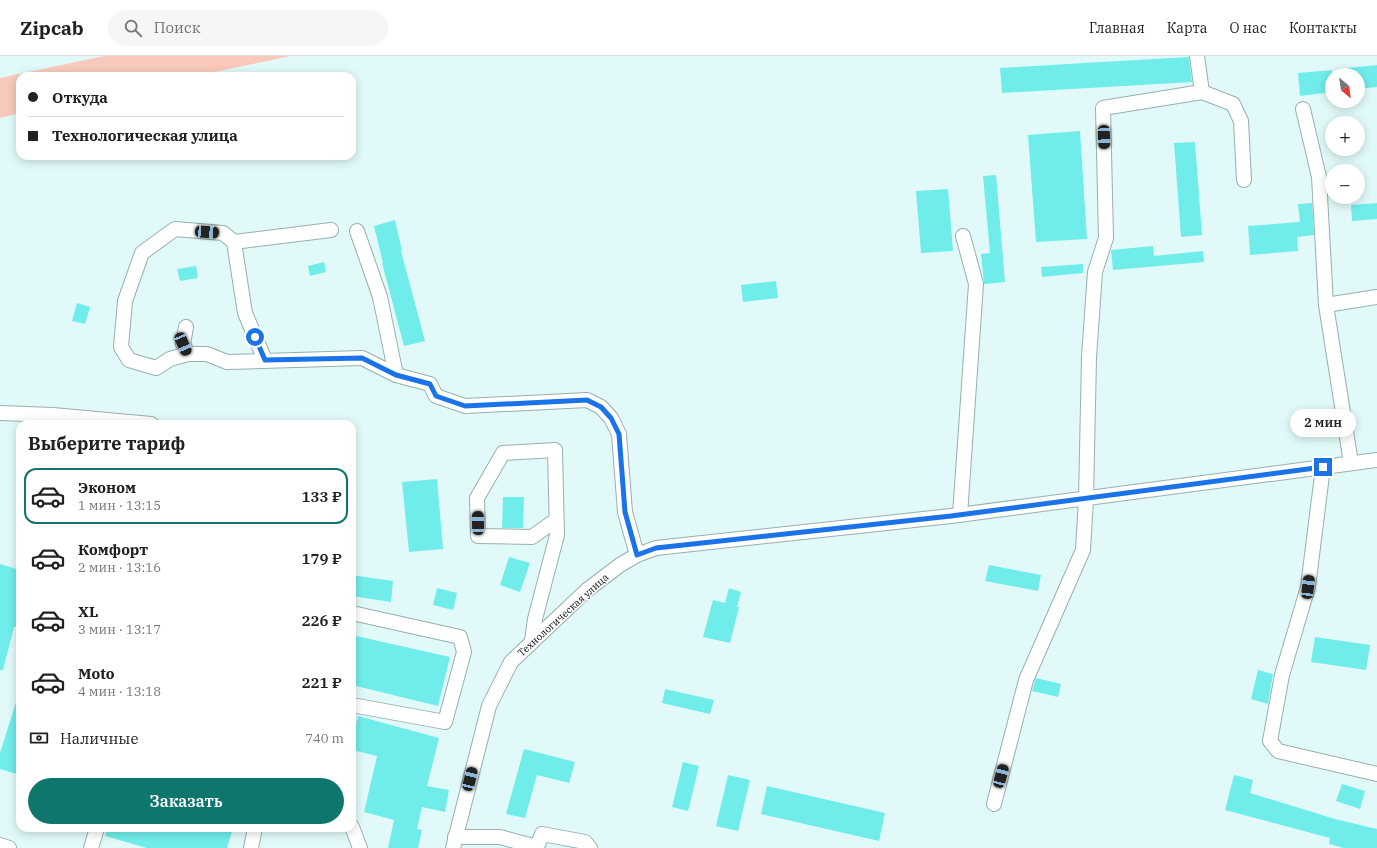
<!DOCTYPE html>
<html lang="ru">
<meta charset="utf-8">
<style>
:root{--surface:#fff;--page:#f6f6f6;--text:#202124;--muted:#757577;--line:#e0e0e0;--accent:#0f766e}
body{margin:0;font-family:"IBM Plex Serif",serif;background:var(--page);color:var(--text);height:100vh;display:flex;flex-direction:column;font-size:15px;white-space:nowrap}
*{box-sizing:border-box;margin:0}
p{font-size:13px;color:var(--muted)}
.icon{flex:none;width:22px;height:22px;fill:none;stroke:currentColor;stroke-width:2;stroke-linecap:round;stroke-linejoin:round}
.map{position:relative;flex:1;overflow:hidden}
.sheet{position:absolute;left:16px;top:364px;width:340px;height:412px;display:flex;flex-direction:column;background:var(--surface);border-radius:12px;box-shadow:0 2px 10px #0003}
.sheet>*{flex:none}
.hud{position:absolute;left:16px;top:16px;width:340px;height:88px;border-radius:12px;box-shadow:0 2px 10px #0003;display:grid;align-content:center;height:88px;padding:0 12px;background:var(--surface)}
.needle{width:26px;rotate:151deg}
.tools{position:absolute;left:1325px;top:12px;display:grid;gap:8px}
.tools a{display:grid;place-items:center;width:40px;height:40px;border-radius:50%;background:var(--surface);box-shadow:0 2px 10px #0003;font-size:20px}
.end{position:absolute;width:18px;height:18px;margin:-9px;border:5px solid #1a73e8;background:#fff;box-shadow:0 0 0 2px #fff}
.from{border-radius:50%}
.bubble{position:absolute;height:28px;border-radius:14px;background:var(--surface);box-shadow:0 2px 10px #0003;font-size:13px;font-weight:600;line-height:28px;text-align:center}
.car{position:absolute;width:12px;height:24px;margin:-12px -6px;border-radius:5px;box-shadow:0 0 3px 1px #0007;background:linear-gradient(#222 24%,#8ab4d8 0 40%,#222 0 76%,#8ab4d8 0 86%,#222 0)}
.hud b{display:flex;align-items:center;gap:14px;height:38px;font-size:15px}
.hud b+b{border-top:1px solid var(--line)}
.hud i{width:10px;height:10px;background:var(--text)}
ul{padding:0;list-style:none}
li{display:flex;align-items:center;gap:12px;height:56px;margin:0 8px 6px;padding:0 4px;border:2px solid transparent;border-radius:12px}
li div{flex:1}
li b{display:block;font-size:15px}
li em{font-style:normal;font-weight:600}
li.active{border-color:var(--accent)}
li>.icon{width:36px;height:36px;stroke-width:1.5}
h2{padding:0 12px;font-size:18px;line-height:48px}
.pay{display:flex;align-items:center;gap:10px;height:44px;padding:0 12px;font-size:15px}
.pay p{margin-inline-start:auto}
.action{display:flex;gap:8px;margin-top:auto;padding:8px 12px}
.action a{flex:1;height:46px;border-radius:24px;background:var(--accent);color:#fff;font-size:16px;font-weight:600;line-height:46px;text-align:center}
header{display:flex;align-items:center;gap:24px;box-sizing:border-box;height:56px;padding:0 20px;background:var(--surface);border-bottom:1px solid var(--line)}
header strong{font-size:19px}
nav{display:flex;gap:22px;margin-inline-start:auto;font-size:14px}
.search{width:280px;height:36px;background:var(--page);display:flex;align-items:center;gap:10px;box-sizing:border-box;padding:0 14px;border-radius:22px;color:var(--muted);font-size:15px}
.map>svg:first-child{display:block}
.green{fill:#f9cabb}
.building{fill:#70edeb}
.lines{fill:none;stroke-linecap:round;stroke-linejoin:round}
.minor-casing{stroke:#98afae;stroke-width:16}
.minor{stroke:#fff;stroke-width:14}
.route{stroke:#1a73e8;stroke-width:5}
.labels{text-anchor:middle;dominant-baseline:central;stroke-width:3;stroke-linejoin:round;paint-order:stroke}
.street-label{font-size:10px;fill:#060d0d;stroke:#fff}
</style>
<header>
<strong>Zipcab</strong>
<div class="search"><svg class="icon" aria-label="search" viewBox="0 0 24 24"><circle cx="10" cy="10" r="6"/><path d="M15 15l6 6"/></svg>Поиск</div>
<nav><a>Главная</a><a>Карта</a><a>О нас</a><a>Контакты</a></nav>
</header>
<div class="map">
<svg width="1377" height="792" viewBox="0 0 1377 792">
<rect width="100%" height="100%" fill="#e1faf9"/>
<path class="green" d="M104,0H291L196,20H20V57L0,62V22Z"/>
<g class="building">
<path d="M1189,1L1192,26L1002,37L1000,12Z"/>
<path d="M1377,9V31L1358,33V19H1338L1337,13Z"/>
<path d="M1332,14V36L1300,40L1298,17Z"/>
<path d="M1080,75L1087,183L1036,186L1028,79Z"/>
<path d="M1195,86L1202,179L1181,181L1174,87Z"/>
<path d="M996,119L1005,226L984,228L981,198L990,197L983,120Z"/>
<path d="M948,133L953,195L921,197L916,135Z"/>
<path d="M1312,147L1314,179L1297,181L1298,195L1250,199L1248,170L1300,166L1298,148Z"/>
<path d="M1377,147V163L1352,165L1351,149Z"/>
<path d="M395,164L402,195H401L425,285L404,290L382,207H383L374,170Z"/>
<path d="M1153,190L1154,200L1203,195L1204,206L1113,214L1111,194Z"/>
<path d="M324,206L326,216L310,220L308,210Z"/>
<path d="M1083,208V217L1042,221L1041,211Z"/>
<path d="M196,210L198,222L180,225L177,213Z"/>
<path d="M776,225L778,242L743,246L741,229Z"/>
<path d="M77,247L90,251L85,268L72,265Z"/>
<path d="M437,423L443,493L409,496L402,426Z"/>
<path d="M503,441H524L523,472H502Z"/>
<path d="M509,501L530,507L520,536L500,529Z"/>
<path d="M0,508L20,514V558L16,571H14L3,614H0Z"/>
<path d="M989,509L1041,519L1038,535L985,525Z"/>
<path d="M352,519L393,525L391,546L352,540Z"/>
<path d="M437,532L457,537L453,554L433,549Z"/>
<path d="M729,532L741,536L737,551H739L730,587L703,581L713,544L725,547Z"/>
<path d="M352,579L450,601L438,650L352,629Z"/>
<path d="M1315,581L1370,589L1366,614L1311,606Z"/>
<path d="M1258,614L1273,618L1268,648L1251,643Z"/>
<path d="M1036,622L1061,628L1058,641L1032,635Z"/>
<path d="M665,633L714,644L710,658L662,647Z"/>
<path d="M18,640H20V719L0,713V697Z"/>
<path d="M358,660L439,682L427,730L449,734L445,756L422,751L417,773L422,774L418,792H388L394,764L364,756L377,700L352,694V686Z"/>
<path d="M524,693L575,706L569,727L537,719L525,762L506,758Z"/>
<path d="M683,706L699,710L688,755L672,751Z"/>
<path d="M728,719L750,724L738,775L716,770Z"/>
<path d="M1234,719L1253,724L1250,737L1335,763L1377,773V792H1344L1329,788L1330,782L1225,754Z"/>
<path d="M1342,728L1365,735L1360,753L1336,745Z"/>
<path d="M767,730L885,757L879,785L761,758Z"/>
<path d="M107,772H233L227,792H147L105,780Z"/>
</g>
<g class="lines">
<defs>
<g id="minor">
<path d="M1197,0L1202,36L1233,48L1241,65L1244,124"/>
<path d="M1303,53L1319,121L1326,249L1351,407"/>
<path d="M357,175L380,241L396,319"/>
<path d="M234,186L331,174"/>
<path d="M1326,249L1377,241"/>
<path d="M186,271L183,288L188,298L170,303L156,312L129,304L121,291L125,245L142,197L175,173L223,177L234,186L245,257L265,304"/>
<path d="M188,298H207L227,306L362,302L396,319L430,328L436,340L465,350L587,344L601,351L611,362L619,378L625,456L637,499"/>
<path d="M0,357L53,359L151,368"/>
<path d="M1323,411L1308,531L1282,619L1270,685L1278,695L1377,718"/>
<path d="M960,459L976,228L963,180"/>
<path d="M352,557L460,581L464,596L445,666L352,649"/>
<path d="M532,585L535,563L557,479L555,394L503,397L477,442L478,480L532,481L556,464"/>
<path d="M994,748L1026,624L1083,494L1086,443L1089,301L1095,216L1106,182L1103,52L1202,36"/>
<path d="M352,771L360,792"/>
<path d="M455,781H500L537,791L542,778L585,786L590,792"/>
<path d="M0,789L9,792"/>
<path d="M91,792L97,772"/>
<path d="M251,792L255,772"/>
<path d="M453,792L489,650L511,606L587,534L620,509L637,499L656,492L951,460L1377,404"/>
</g>
</defs>
<use href="#minor" class="minor-casing"/>
<use href="#minor" class="minor"/>
</g>
<g class="lines">
<path class="route" d="M255,281L265,304L362,302L396,319L430,328L436,340L465,350L587,344L601,351L611,362L619,378L625,456L637,499L656,492L951,460L1323,411"/>
</g>
<g class="labels">
<g class="street-label">
<text transform="translate(563 559) rotate(-42)">Технологическая улица</text>
</g>
</g>
</svg>
<div class="tools">
<a><svg class="needle" viewBox="-14 -14 28 28"><path d="M0-13l5 13h-10z" fill="#e53935"/><path d="M0 13l5-13h-10z" fill="#757577"/></svg></a>
<a>+</a>
<a>−</a>
</div>
<i class="end from" style="left:255px;top:281px"></i>
<i class="end" style="left:1323px;top:411px"></i>
<div class="bubble" style="left:1290px;top:353px;width:66px">2 мин</div>
<i class="car" style="left:1104px;top:81px;rotate:178deg"></i>
<i class="car" style="left:207px;top:176px;rotate:94deg"></i>
<i class="car" style="left:183px;top:288px;rotate:157deg"></i>
<i class="car" style="left:478px;top:467px;rotate:359deg"></i>
<i class="car" style="left:1308px;top:531px;rotate:7deg"></i>
<i class="car" style="left:1001px;top:720px;rotate:15deg"></i>
<i class="car" style="left:470px;top:723px;rotate:14deg"></i>
<div class="hud">
<b><i class="from"></i>Откуда</b>
<b><i></i>Технологическая улица</b>
</div>
<section class="sheet">
<h2>Выберите тариф</h2>
<ul>
<li class="active"><svg class="icon" aria-label="car" viewBox="0 0 24 24"><path d="M5 17H2v-5l4-1 3-4h7l3 4 3 1v5h-3M9 17h6M6 11h13"/><circle cx="7" cy="17" r="2"/><circle cx="17" cy="17" r="2"/></svg><div><b>Эконом</b><p>1 мин · 13:15</p></div><em>133 ₽</em></li>
<li><svg class="icon" aria-label="car" viewBox="0 0 24 24"><path d="M5 17H2v-5l4-1 3-4h7l3 4 3 1v5h-3M9 17h6M6 11h13"/><circle cx="7" cy="17" r="2"/><circle cx="17" cy="17" r="2"/></svg><div><b>Комфорт</b><p>2 мин · 13:16</p></div><em>179 ₽</em></li>
<li><svg class="icon" aria-label="car" viewBox="0 0 24 24"><path d="M5 17H2v-5l4-1 3-4h7l3 4 3 1v5h-3M9 17h6M6 11h13"/><circle cx="7" cy="17" r="2"/><circle cx="17" cy="17" r="2"/></svg><div><b>XL</b><p>3 мин · 13:17</p></div><em>226 ₽</em></li>
<li><svg class="icon" aria-label="car" viewBox="0 0 24 24"><path d="M5 17H2v-5l4-1 3-4h7l3 4 3 1v5h-3M9 17h6M6 11h13"/><circle cx="7" cy="17" r="2"/><circle cx="17" cy="17" r="2"/></svg><div><b>Moto</b><p>4 мин · 13:18</p></div><em>221 ₽</em></li>
</ul>
<div class="pay"><svg class="icon" aria-label="cash" viewBox="0 0 24 24"><path d="M3 7h18v10H3z"/><circle cx="12" cy="12" r="2"/></svg>Наличные<p>740 m</p></div>
<div class="action"><a>Заказать</a></div>
</section>
</div>
